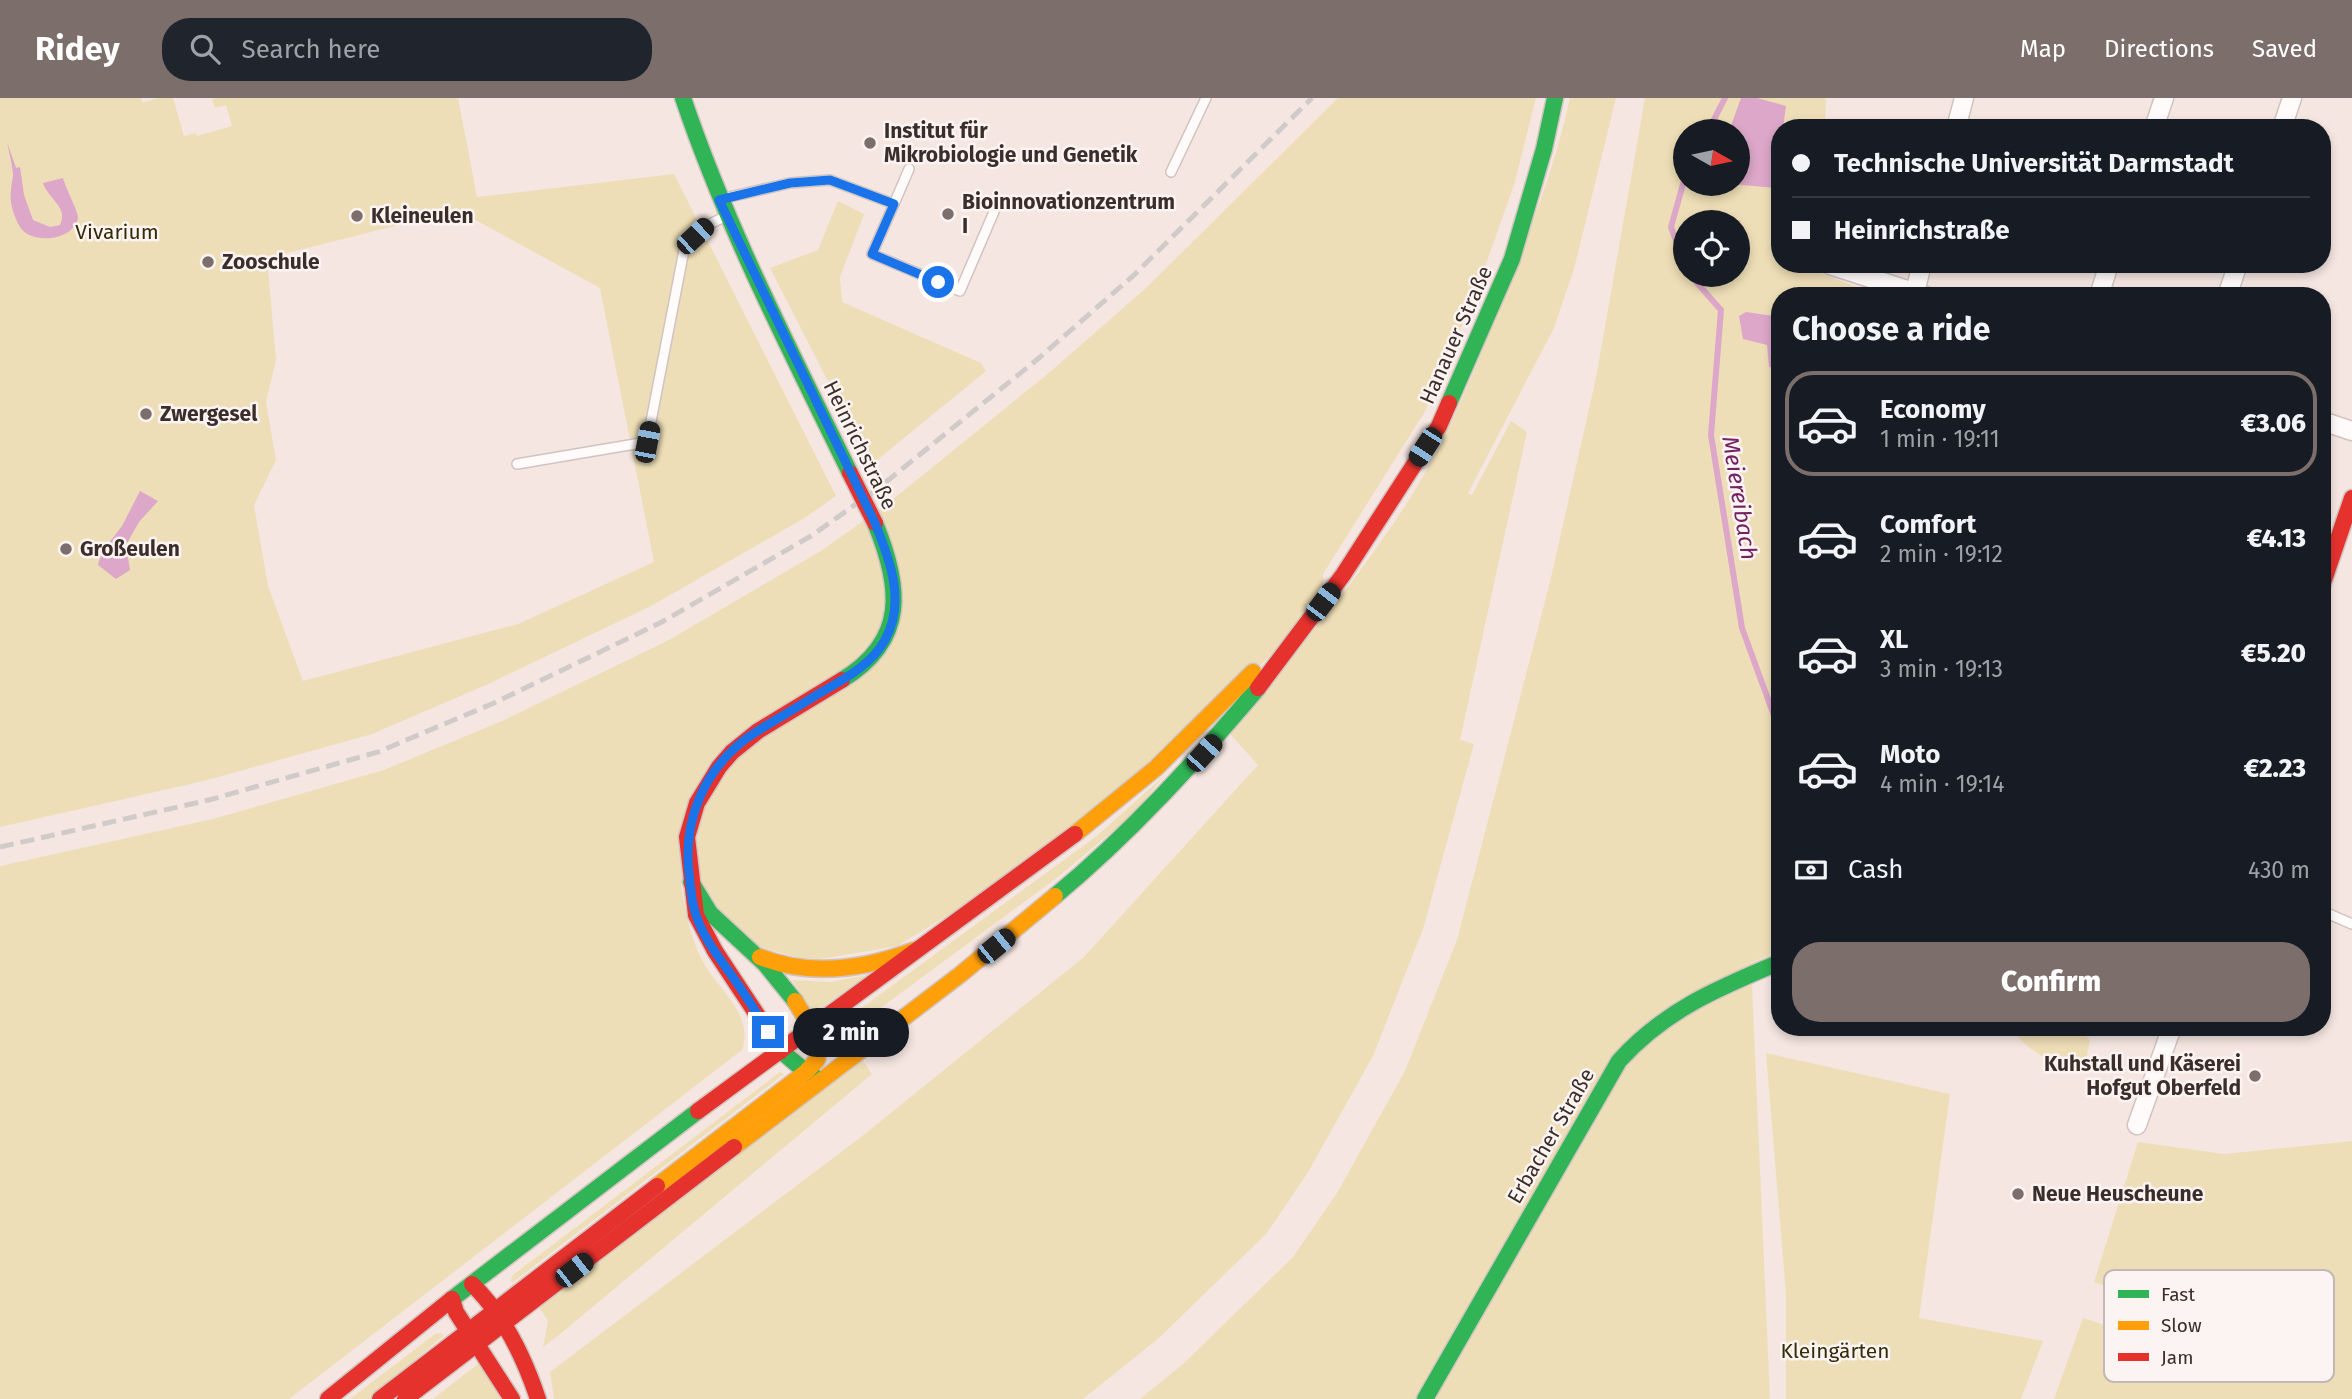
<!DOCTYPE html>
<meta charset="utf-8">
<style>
:root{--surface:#171b24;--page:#20242c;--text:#f1f3f6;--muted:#9ea1a6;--line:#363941;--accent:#7c6e6a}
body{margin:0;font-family:"Fira Sans",sans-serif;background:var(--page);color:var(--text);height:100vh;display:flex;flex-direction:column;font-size:26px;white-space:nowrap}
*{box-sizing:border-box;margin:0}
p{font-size:23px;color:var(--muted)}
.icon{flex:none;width:38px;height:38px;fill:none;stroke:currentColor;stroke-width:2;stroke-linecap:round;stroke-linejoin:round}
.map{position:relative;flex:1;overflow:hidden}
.drawer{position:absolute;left:1771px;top:189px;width:560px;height:749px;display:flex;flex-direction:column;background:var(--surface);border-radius:28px;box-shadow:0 4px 10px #0003}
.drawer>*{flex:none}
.guide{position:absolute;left:1771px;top:21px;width:560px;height:154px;border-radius:28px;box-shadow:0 4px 10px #0003;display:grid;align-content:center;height:154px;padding:0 21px;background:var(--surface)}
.needle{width:46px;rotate:99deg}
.controls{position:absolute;left:1673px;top:21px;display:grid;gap:14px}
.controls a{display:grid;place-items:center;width:77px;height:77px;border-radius:50%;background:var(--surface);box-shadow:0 4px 10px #0003;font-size:35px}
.end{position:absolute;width:32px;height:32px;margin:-16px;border:9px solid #1a73e8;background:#fff;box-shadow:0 0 0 4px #fff}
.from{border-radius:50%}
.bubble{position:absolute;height:49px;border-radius:24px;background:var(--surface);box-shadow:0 4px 10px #0003;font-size:23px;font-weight:800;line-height:49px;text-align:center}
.car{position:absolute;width:21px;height:42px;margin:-21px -10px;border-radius:9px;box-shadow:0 0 5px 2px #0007;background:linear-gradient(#222 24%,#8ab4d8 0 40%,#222 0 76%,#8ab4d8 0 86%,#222 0)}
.guide b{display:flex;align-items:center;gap:24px;height:66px;font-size:26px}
.guide b+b{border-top:2px solid var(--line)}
.guide i{width:18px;height:18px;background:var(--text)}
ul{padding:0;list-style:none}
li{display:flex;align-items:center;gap:21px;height:105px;margin:0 14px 10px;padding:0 7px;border:4px solid transparent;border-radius:28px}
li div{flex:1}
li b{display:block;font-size:26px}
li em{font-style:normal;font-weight:800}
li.selected{border-color:var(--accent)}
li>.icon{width:63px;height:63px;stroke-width:1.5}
h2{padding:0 21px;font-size:32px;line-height:84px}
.pay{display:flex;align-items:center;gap:18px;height:77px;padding:0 21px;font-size:26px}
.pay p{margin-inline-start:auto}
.action{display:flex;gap:14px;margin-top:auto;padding:14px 21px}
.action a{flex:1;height:80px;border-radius:28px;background:var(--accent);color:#fff;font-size:28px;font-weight:800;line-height:80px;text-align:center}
header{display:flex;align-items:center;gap:42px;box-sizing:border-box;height:98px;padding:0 35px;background:var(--accent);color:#fff}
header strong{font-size:33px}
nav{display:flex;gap:38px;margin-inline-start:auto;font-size:24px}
.search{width:490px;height:63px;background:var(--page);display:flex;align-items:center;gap:18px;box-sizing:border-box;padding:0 24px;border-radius:28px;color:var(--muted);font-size:26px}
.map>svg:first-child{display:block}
.green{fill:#eedeb7;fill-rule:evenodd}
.water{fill:#dca7c8}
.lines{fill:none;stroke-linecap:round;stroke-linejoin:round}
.stream{stroke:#dca7c8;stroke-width:6}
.lane-casing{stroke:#d1c4c0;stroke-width:12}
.street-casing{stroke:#d1c4c0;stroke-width:21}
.fast-casing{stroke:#d1c4c0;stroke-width:19}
.slow-casing{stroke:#d1c4c0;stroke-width:19}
.jam-casing{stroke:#d1c4c0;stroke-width:19}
.lane{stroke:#fefbfa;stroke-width:9}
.street{stroke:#fefbfa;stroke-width:18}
.fast{stroke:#30b455;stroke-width:16}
.slow{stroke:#ff9f0a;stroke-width:16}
.jam{stroke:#e5322d;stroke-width:16}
.rail{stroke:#d0cbc9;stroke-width:5;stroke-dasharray:14 7;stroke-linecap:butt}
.jam-bridge-casing{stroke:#d1c4c0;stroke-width:19;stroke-linecap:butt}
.jam-bridge{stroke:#e5322d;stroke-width:16}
.route{stroke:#1a73e8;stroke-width:9}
.poi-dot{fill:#7c6e6a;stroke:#fbf4f2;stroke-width:2.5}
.labels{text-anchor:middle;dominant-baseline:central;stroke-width:5;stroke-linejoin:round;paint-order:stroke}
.poi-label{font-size:21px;font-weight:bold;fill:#3b2e2a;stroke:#fbf4f2;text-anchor:start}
.park-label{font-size:21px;fill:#342c06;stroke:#fbf4f2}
.street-label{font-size:21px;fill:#3b2e2a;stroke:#fbf4f2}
.water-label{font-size:23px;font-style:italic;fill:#742262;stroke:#fbf4f2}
.key{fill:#fbf4f2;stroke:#c1b9b6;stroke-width:2}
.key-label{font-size:19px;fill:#3b2e2a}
</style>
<header>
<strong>Ridey</strong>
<div class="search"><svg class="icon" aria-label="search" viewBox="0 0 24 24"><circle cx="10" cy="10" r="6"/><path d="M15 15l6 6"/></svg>Search here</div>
<nav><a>Map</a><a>Directions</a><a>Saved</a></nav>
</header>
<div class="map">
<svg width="2352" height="1301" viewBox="0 0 2352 1301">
<rect width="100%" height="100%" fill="#f5e6e1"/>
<g class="green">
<path d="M0,0H141L143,5L158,0H173L184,38L196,35L197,38L232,28L226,7L215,10L212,1L216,0H458L477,99L674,76L836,398L803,421L651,508L486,587L372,636L204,683L0,729ZM459,113L600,190L654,464L518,526L303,583L268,488L254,407L276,362L266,304L276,262L267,160L399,127L448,117Z"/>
<path d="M1338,0H1536L1515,84L1474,200L1424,315L1323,476V504L1219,609L1044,760L897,848L810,863L760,849L681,784C685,812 689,836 702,862C716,890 755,916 742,952L289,1301H0V768L213,721L384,672L502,623L667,543L821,453L887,406L1050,274L1146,190Z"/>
<path d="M1570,0H1616L1574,171L1554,230L1468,395L1472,397L1511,323L1527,334L1460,642L1474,646L1423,831L1373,958L1307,1076L1266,1136L1159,1240L1083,1301H554L550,1274L861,1039L1084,859L1258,667L1230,636C1290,561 1353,488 1405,408C1445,347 1472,279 1499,211C1526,142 1554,74 1570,0Z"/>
<path d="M1645,0H1826L1825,30H1780V166H1820V175L1879,198H1780V853L1751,865L1770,1301H1140L1183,1266L1293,1159L1337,1095L1405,973L1457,842L1550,484L1596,280ZM1685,33H1738V86H1685ZM1685,124H1738V177H1685Z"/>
<path d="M838,103L864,116L840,179L842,204L981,265L986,273L871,367L770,170L818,152Z"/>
<path d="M1166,676L1133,716L1058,779L844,937L836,936L834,932L837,928L1098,737Z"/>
<path d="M867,877L814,915L792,882L831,884Z"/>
<path d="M2018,929H2081L2090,943L2086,961C2079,963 2070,967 2063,966C2046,963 2029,951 2018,939Z"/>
<path d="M1766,955L1950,996L1919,1220L2043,1243L2021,1301H1786V1196Z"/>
<path d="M862,961L872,976L559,1237L543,1249L548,1223L538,1208Z"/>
<path d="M780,974L784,976L512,1185L511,1181L513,1177Z"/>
<path d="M2352,1043V1301H2054L2083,1220L2186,1254L2193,1216L2094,1184L2138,1044L2224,1056Z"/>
<path d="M440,1235L444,1237L370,1301H350L435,1236Z"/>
<path d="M479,1265L501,1301H433Z"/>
</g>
<g class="water">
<path d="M1741,0H1757L1786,8L1783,30H1780V54L1775,90L1732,86H1738V33H1729Z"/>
<path d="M7,44L16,70L20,69L24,97L33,122L50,129L60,127C69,109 48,101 43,85L63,80C65,89 79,115 78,120C74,143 31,147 20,129C14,119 9,104 11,92C11,87 13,81 13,76C12,65 9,54 7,44Z"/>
<path d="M1746,214L1780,219V272L1769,269L1767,247L1743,241L1739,218Z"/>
<path d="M140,393L158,403L139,424L126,447L130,472L116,481L98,467L101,455L122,428Z"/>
</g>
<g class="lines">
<g class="stream">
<path d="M1708,33L1725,0"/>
<path d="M1685,79L1671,129L1685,168"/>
<path d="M1690,177L1721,212L1711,337L1742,530L1780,634"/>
</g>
<defs>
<g id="lane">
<path d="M1171,74L1206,0"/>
<path d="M721,101L790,85L830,82L894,106L872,156L960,193L996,109"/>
<path d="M894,106L909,71"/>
<path d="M517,366L647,344L685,147L706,128L724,119"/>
<path d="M2322,813L2352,826"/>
</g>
<g id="street">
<path d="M1956,30L1964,0"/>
<path d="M2154,30L2164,0"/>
<path d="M2282,30L2292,0"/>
<path d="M1830,167L1926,198"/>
<path d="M1915,194L1922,166"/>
<path d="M2099,198L2109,166"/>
<path d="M2227,198L2238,166"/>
<path d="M2322,323L2352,333"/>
<path d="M2137,1027L2172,929"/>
</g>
<g id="fast">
<path d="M683,0C727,130 790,252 850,375"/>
<path d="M1449,305L1512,161L1544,51L1555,0"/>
<path d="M842,582C908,542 901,488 875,425"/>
<path d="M691,784L710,815L765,866L795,903"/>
<path d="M1055,798C1130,736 1195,664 1258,590"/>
<path d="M781,953L806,974L820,982"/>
<path d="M452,1201L698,1013"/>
<path d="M1425,1301L1619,963C1665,912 1718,890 1780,864"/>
</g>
<g id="slow">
<path d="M1075,736L1156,670L1253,574"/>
<path d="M760,859C810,879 865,871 915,852"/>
<path d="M734,1049L961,876L1055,798"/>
<path d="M657,1088L806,974L817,962L820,944L795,903"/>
</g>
<g id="jam">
<path d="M2322,488L2352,400"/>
<path d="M1258,590L1343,477L1439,328L1449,305"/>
<path d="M781,953L715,853L696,817L687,739L697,705L719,669L732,654L758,633L842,582"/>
<path d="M698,1013L1075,736"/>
<path d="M472,1186C504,1217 524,1259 538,1301"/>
<path d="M452,1201L456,1214L512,1301"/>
<path d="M328,1301L452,1201"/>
<path d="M380,1301L657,1088"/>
<path d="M405,1301L734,1049"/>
</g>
</defs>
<use href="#lane" class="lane-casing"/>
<use href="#street" class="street-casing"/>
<use href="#fast" class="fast-casing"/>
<use href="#slow" class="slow-casing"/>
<use href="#jam" class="jam-casing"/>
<use href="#lane" class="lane"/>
<use href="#street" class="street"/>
<use href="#fast" class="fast"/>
<use href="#slow" class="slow"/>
<use href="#jam" class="jam"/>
<path class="rail" d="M0,749L209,702L378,654L494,605L660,525L811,438L876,392L1039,260L1134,177L1312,0"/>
<defs>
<path id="jam-bridge" d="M850,375L875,425"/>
</defs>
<use href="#jam-bridge" class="jam-bridge-casing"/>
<use href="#jam-bridge" class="jam-bridge"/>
</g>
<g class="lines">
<path class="route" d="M768,934C758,917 748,901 737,885C722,863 704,842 696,817C691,804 691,789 689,775C683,722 704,672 747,640C769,625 793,612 815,598C840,583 870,569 885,542C906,504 890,462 875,425L719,102L790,85L830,82L894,106L872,156L938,184"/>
</g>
<g class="poi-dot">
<circle cx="870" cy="45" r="7"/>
<circle cx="948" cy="116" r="7"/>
<circle cx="357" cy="118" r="7"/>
<circle cx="208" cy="164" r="7"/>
<circle cx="146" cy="316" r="7"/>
<circle cx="66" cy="451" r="7"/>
<circle cx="2255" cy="978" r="7"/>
<circle cx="2018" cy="1096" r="7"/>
</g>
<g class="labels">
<g class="poi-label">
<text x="884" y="33">Institut für<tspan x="884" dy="24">Mikrobiologie und Genetik</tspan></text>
<text x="962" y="104">Bioinnovationzentrum<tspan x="962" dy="24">I</tspan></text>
<text x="371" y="118">Kleineulen</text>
<text x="222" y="164">Zooschule</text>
<text x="160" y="316">Zwergesel</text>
<text x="80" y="451">Großeulen</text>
<text x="2241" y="966" text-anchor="end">Kuhstall und Käserei<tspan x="2241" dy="24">Hofgut Oberfeld</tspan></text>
<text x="2032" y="1096">Neue Heuscheune</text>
</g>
<g class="park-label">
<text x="117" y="134">Vivarium</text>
<text x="1835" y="1253">Kleingärten</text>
</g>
<g class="street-label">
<text transform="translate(1456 237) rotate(-66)">Hanauer Straße</text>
<text transform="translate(860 347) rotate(64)">Heinrichstraße</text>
<text transform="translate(1551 1038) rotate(-60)">Erbacher Straße</text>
</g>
<g class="water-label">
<text transform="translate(1740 400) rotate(81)">Meiereibach</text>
</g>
</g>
<rect x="2104" y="1172" width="230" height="112" rx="10" class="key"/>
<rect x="2118" y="1192" width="31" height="8" fill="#30b455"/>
<rect x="2118" y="1223" width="31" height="9" fill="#ff9f0a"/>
<rect x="2118" y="1255" width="31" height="8" fill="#e5322d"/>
<g class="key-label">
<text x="2161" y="1203">Fast</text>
<text x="2161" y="1234">Slow</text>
<text x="2161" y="1266">Jam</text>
</g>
</svg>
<div class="controls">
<a><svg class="needle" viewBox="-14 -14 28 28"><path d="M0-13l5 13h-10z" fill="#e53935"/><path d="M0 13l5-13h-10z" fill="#9ea1a6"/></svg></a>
<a><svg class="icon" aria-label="locate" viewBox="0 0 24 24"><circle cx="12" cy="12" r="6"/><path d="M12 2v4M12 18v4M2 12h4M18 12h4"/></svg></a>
</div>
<i class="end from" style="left:938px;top:184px"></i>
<i class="end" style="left:768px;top:934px"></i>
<div class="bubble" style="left:793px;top:910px;width:116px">2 min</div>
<i class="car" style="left:695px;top:138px;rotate:47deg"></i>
<i class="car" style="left:647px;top:344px;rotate:11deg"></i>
<i class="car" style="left:1425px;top:349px;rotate:213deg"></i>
<i class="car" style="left:1323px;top:504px;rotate:37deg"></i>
<i class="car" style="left:1204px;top:655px;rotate:42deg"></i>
<i class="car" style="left:996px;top:848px;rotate:51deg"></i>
<i class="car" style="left:574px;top:1172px;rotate:52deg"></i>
<div class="guide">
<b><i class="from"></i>Technische Universität Darmstadt</b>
<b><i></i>Heinrichstraße</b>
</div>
<section class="drawer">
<h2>Choose a ride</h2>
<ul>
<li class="selected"><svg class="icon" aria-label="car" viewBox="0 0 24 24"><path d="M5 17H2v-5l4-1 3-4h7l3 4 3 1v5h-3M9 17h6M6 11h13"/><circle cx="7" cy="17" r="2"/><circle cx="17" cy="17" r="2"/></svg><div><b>Economy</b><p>1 min · 19:11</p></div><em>€3.06</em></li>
<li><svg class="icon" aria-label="car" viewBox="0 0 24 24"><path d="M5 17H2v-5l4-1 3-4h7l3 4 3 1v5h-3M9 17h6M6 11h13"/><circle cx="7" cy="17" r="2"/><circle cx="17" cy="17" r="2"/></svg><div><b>Comfort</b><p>2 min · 19:12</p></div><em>€4.13</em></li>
<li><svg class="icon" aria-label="car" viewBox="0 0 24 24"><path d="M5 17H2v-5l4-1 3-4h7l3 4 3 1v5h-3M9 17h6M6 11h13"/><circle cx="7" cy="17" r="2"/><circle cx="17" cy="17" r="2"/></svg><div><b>XL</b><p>3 min · 19:13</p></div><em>€5.20</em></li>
<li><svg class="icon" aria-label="car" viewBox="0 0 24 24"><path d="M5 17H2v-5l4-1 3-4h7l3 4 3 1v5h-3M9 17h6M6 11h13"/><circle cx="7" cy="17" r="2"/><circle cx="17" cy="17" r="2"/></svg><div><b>Moto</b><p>4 min · 19:14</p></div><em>€2.23</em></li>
</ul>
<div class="pay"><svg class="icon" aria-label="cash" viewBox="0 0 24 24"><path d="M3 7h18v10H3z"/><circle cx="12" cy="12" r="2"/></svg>Cash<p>430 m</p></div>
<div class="action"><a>Confirm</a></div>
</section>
</div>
